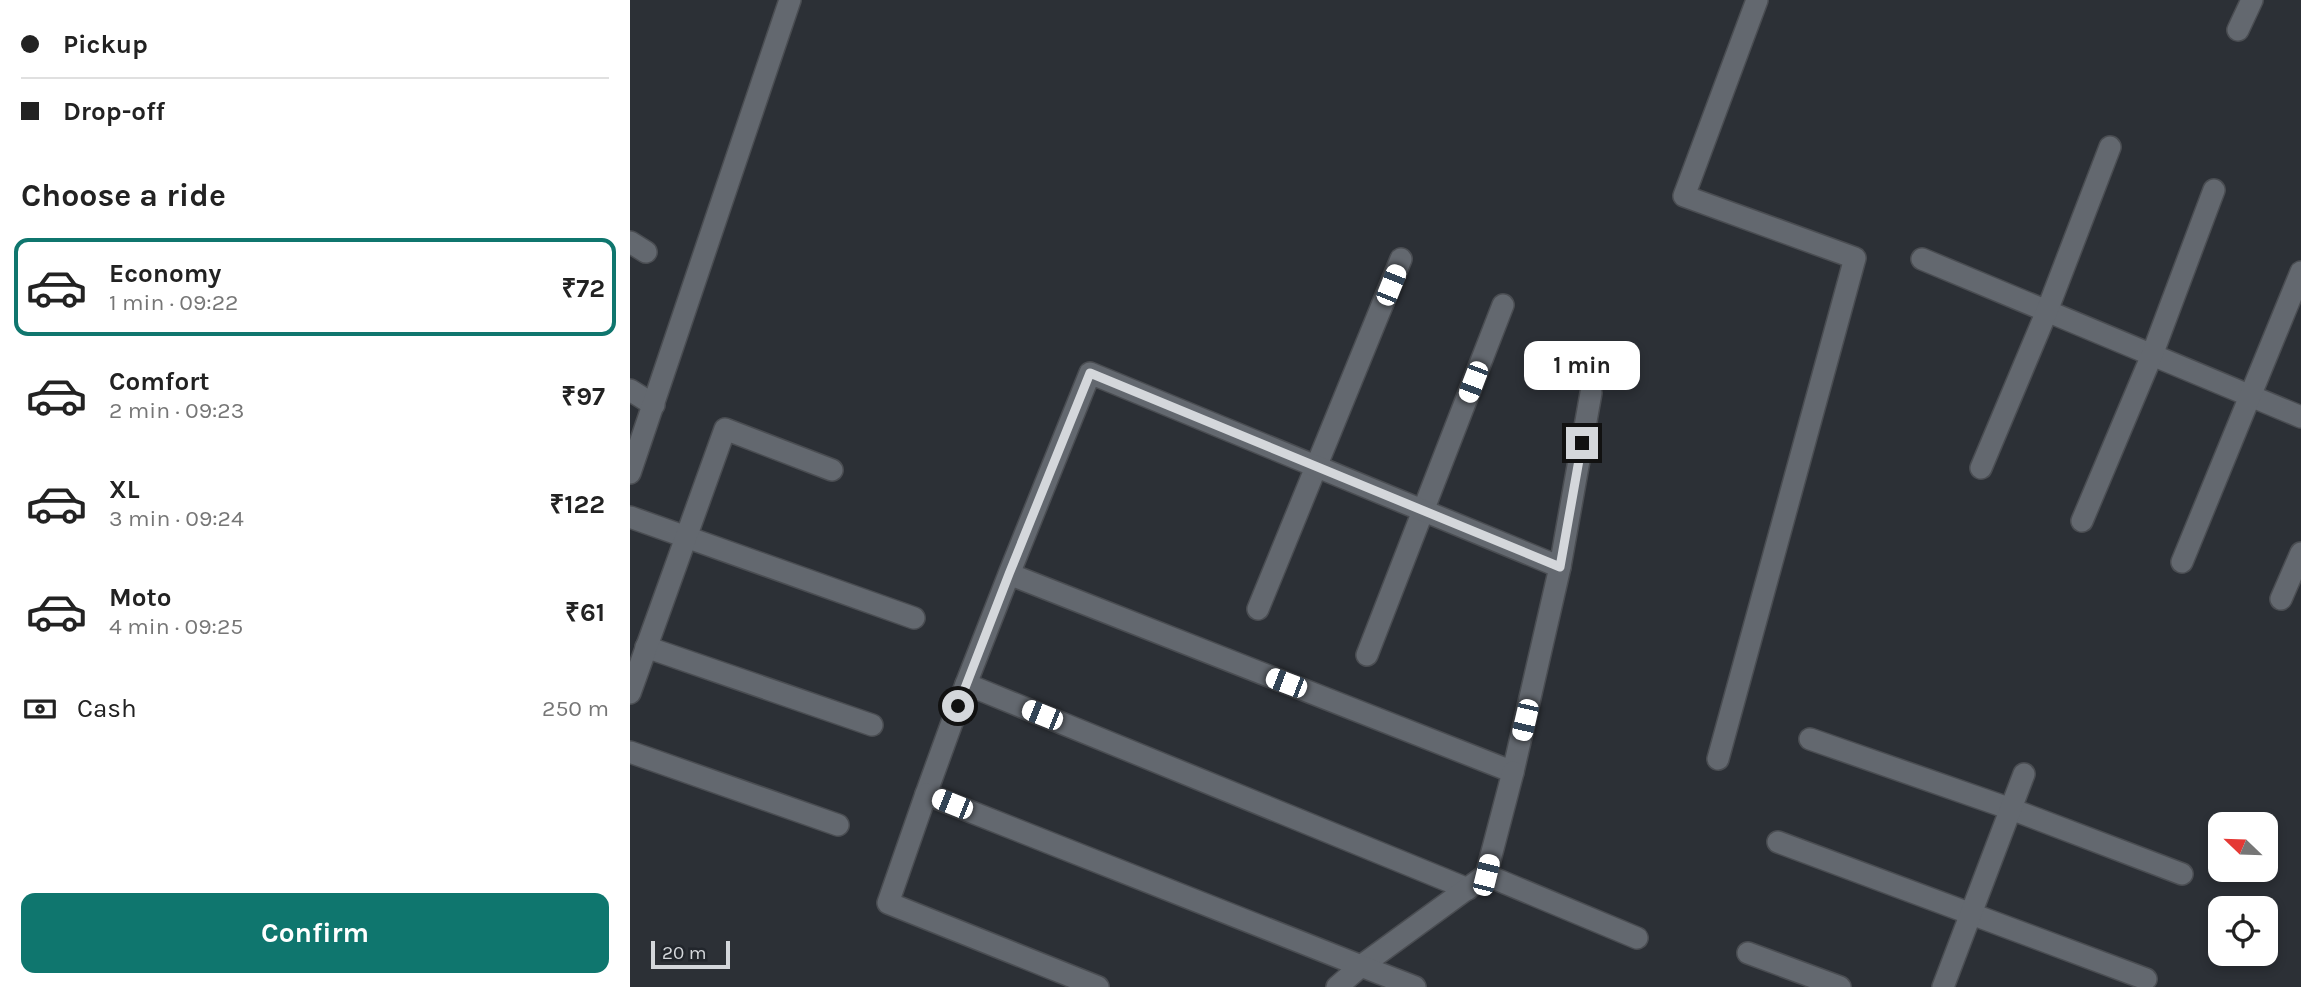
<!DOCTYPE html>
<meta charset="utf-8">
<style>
:root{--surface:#fff;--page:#f6f6f6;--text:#222;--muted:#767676;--line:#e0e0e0;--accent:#0f766e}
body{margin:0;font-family:Karla,sans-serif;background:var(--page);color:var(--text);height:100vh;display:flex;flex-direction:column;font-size:26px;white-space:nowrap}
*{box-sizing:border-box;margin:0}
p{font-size:23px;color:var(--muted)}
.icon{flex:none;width:38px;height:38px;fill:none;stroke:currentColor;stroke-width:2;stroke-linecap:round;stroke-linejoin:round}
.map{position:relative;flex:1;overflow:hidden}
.sheet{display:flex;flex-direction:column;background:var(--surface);width:630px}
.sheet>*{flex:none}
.banner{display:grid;align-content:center;height:154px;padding:0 21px;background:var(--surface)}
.needle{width:46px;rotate:293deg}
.fabs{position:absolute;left:1578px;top:812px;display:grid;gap:14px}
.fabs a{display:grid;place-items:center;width:70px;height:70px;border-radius:14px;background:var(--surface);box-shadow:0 4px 10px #0003;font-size:35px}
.scale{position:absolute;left:21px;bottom:18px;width:79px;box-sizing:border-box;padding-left:7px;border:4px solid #d4d7db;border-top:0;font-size:19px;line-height:24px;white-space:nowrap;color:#d4d7db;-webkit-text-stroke:5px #22262c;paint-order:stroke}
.end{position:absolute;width:32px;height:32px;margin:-16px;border:9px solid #d4d7db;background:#111;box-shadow:0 0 0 4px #111}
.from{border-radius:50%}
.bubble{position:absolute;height:49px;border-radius:14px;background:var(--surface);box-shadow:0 4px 10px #0003;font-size:23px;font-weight:700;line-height:49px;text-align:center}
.car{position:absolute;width:21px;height:42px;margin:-21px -10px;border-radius:9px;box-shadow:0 0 5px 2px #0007;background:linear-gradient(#fff 24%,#345 0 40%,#fff 0 76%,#345 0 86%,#fff 0)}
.banner b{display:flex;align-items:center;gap:24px;height:66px;font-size:26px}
.banner b+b{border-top:2px solid var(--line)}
.banner i{width:18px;height:18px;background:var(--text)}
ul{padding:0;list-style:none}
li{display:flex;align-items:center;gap:21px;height:98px;margin:0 14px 10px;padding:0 7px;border:4px solid transparent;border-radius:14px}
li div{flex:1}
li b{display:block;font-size:26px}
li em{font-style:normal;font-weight:700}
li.current{border-color:var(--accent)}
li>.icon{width:63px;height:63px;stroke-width:1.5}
h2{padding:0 21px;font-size:32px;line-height:84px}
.pay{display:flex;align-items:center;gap:18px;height:77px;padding:0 21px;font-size:26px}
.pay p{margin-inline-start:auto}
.action{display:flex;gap:14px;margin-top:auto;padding:14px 21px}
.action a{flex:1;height:80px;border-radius:14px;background:var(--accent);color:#fff;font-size:28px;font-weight:700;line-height:80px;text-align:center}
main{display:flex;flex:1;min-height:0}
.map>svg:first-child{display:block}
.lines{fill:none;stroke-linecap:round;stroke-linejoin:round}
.street-casing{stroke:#4a4d52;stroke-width:24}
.secondary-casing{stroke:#4a4d52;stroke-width:24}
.street{stroke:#63686f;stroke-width:21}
.secondary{stroke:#63686f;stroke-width:21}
.route{stroke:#d4d7db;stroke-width:9}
</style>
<main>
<section class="sheet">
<div class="banner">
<b><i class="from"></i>Pickup</b>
<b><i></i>Drop-off</b>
</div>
<h2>Choose a ride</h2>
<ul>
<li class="current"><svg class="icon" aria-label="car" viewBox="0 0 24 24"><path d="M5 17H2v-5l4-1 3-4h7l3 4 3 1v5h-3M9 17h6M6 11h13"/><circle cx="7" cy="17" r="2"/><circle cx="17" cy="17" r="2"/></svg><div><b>Economy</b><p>1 min · 09:22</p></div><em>₹72</em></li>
<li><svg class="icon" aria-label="car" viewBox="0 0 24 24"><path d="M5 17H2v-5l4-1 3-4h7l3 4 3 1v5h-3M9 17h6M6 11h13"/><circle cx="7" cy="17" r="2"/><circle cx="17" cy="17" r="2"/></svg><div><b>Comfort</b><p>2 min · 09:23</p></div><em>₹97</em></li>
<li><svg class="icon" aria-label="car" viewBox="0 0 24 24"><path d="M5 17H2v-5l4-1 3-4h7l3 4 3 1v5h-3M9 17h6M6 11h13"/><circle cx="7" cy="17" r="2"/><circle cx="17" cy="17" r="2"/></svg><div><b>XL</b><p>3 min · 09:24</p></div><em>₹122</em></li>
<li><svg class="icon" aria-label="car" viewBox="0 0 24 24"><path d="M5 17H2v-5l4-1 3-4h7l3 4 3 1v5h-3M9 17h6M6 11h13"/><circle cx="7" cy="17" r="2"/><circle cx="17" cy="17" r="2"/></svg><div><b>Moto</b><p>4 min · 09:25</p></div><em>₹61</em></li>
</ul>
<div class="pay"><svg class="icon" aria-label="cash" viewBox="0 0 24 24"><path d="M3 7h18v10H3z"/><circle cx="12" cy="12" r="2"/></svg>Cash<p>250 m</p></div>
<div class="action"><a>Confirm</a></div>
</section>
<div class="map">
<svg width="1671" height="987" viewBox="0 0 1671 987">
<rect width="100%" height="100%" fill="#2c3036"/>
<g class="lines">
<defs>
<g id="street">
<path d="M1608,30L1622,0"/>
<path d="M0,242L16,252"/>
<path d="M1292,259L1671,417"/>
<path d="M0,390L24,405"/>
<path d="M1351,468L1417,311L1480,147"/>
<path d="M0,517L284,618"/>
<path d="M1452,521L1522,355L1584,190"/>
<path d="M1552,562L1671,272"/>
<path d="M930,567L961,393"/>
<path d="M1651,599L1671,553"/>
<path d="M628,609L771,259"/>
<path d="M16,647L242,725"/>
<path d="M737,655L873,305"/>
<path d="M336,684L379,574L883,772L930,567L460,373L379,574"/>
<path d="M0,693L95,429L202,470"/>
<path d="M1180,739L1381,809L1552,874"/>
<path d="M0,752L208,825"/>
<path d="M1088,759L1225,258L1054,196L1127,0"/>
<path d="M296,794L336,684L838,889"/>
<path d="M1148,842L1516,979"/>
<path d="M856,875L883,772"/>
<path d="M1118,953L1210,987"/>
<path d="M468,987L258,903L296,794L731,966L856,875L1007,938"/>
<path d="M707,987L731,966L785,987"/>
<path d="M1313,987L1394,774"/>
</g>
<path id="secondary" d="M0,473L160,0"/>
</defs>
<use href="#street" class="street-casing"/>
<use href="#secondary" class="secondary-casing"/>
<use href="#street" class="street"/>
<use href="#secondary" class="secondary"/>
</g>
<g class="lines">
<path class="route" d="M328,706L379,574L460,373L930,567L952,443"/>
</g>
</svg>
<div class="fabs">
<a><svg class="needle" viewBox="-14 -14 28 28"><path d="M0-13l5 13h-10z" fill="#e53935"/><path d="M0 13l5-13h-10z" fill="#767676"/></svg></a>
<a><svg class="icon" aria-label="locate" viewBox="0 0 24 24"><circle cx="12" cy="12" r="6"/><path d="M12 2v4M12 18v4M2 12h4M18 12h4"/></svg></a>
</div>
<div class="scale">20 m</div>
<i class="end from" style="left:328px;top:706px"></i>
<i class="end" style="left:952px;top:443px"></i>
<div class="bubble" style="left:894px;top:341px;width:116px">1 min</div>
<i class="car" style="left:761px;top:285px;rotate:22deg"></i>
<i class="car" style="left:843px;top:382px;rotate:201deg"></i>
<i class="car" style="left:656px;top:683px;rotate:291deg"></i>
<i class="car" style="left:412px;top:715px;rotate:292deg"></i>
<i class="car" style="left:895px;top:720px;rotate:193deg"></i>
<i class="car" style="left:322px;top:804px;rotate:292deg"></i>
<i class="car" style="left:856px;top:875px;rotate:14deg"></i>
</div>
</main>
